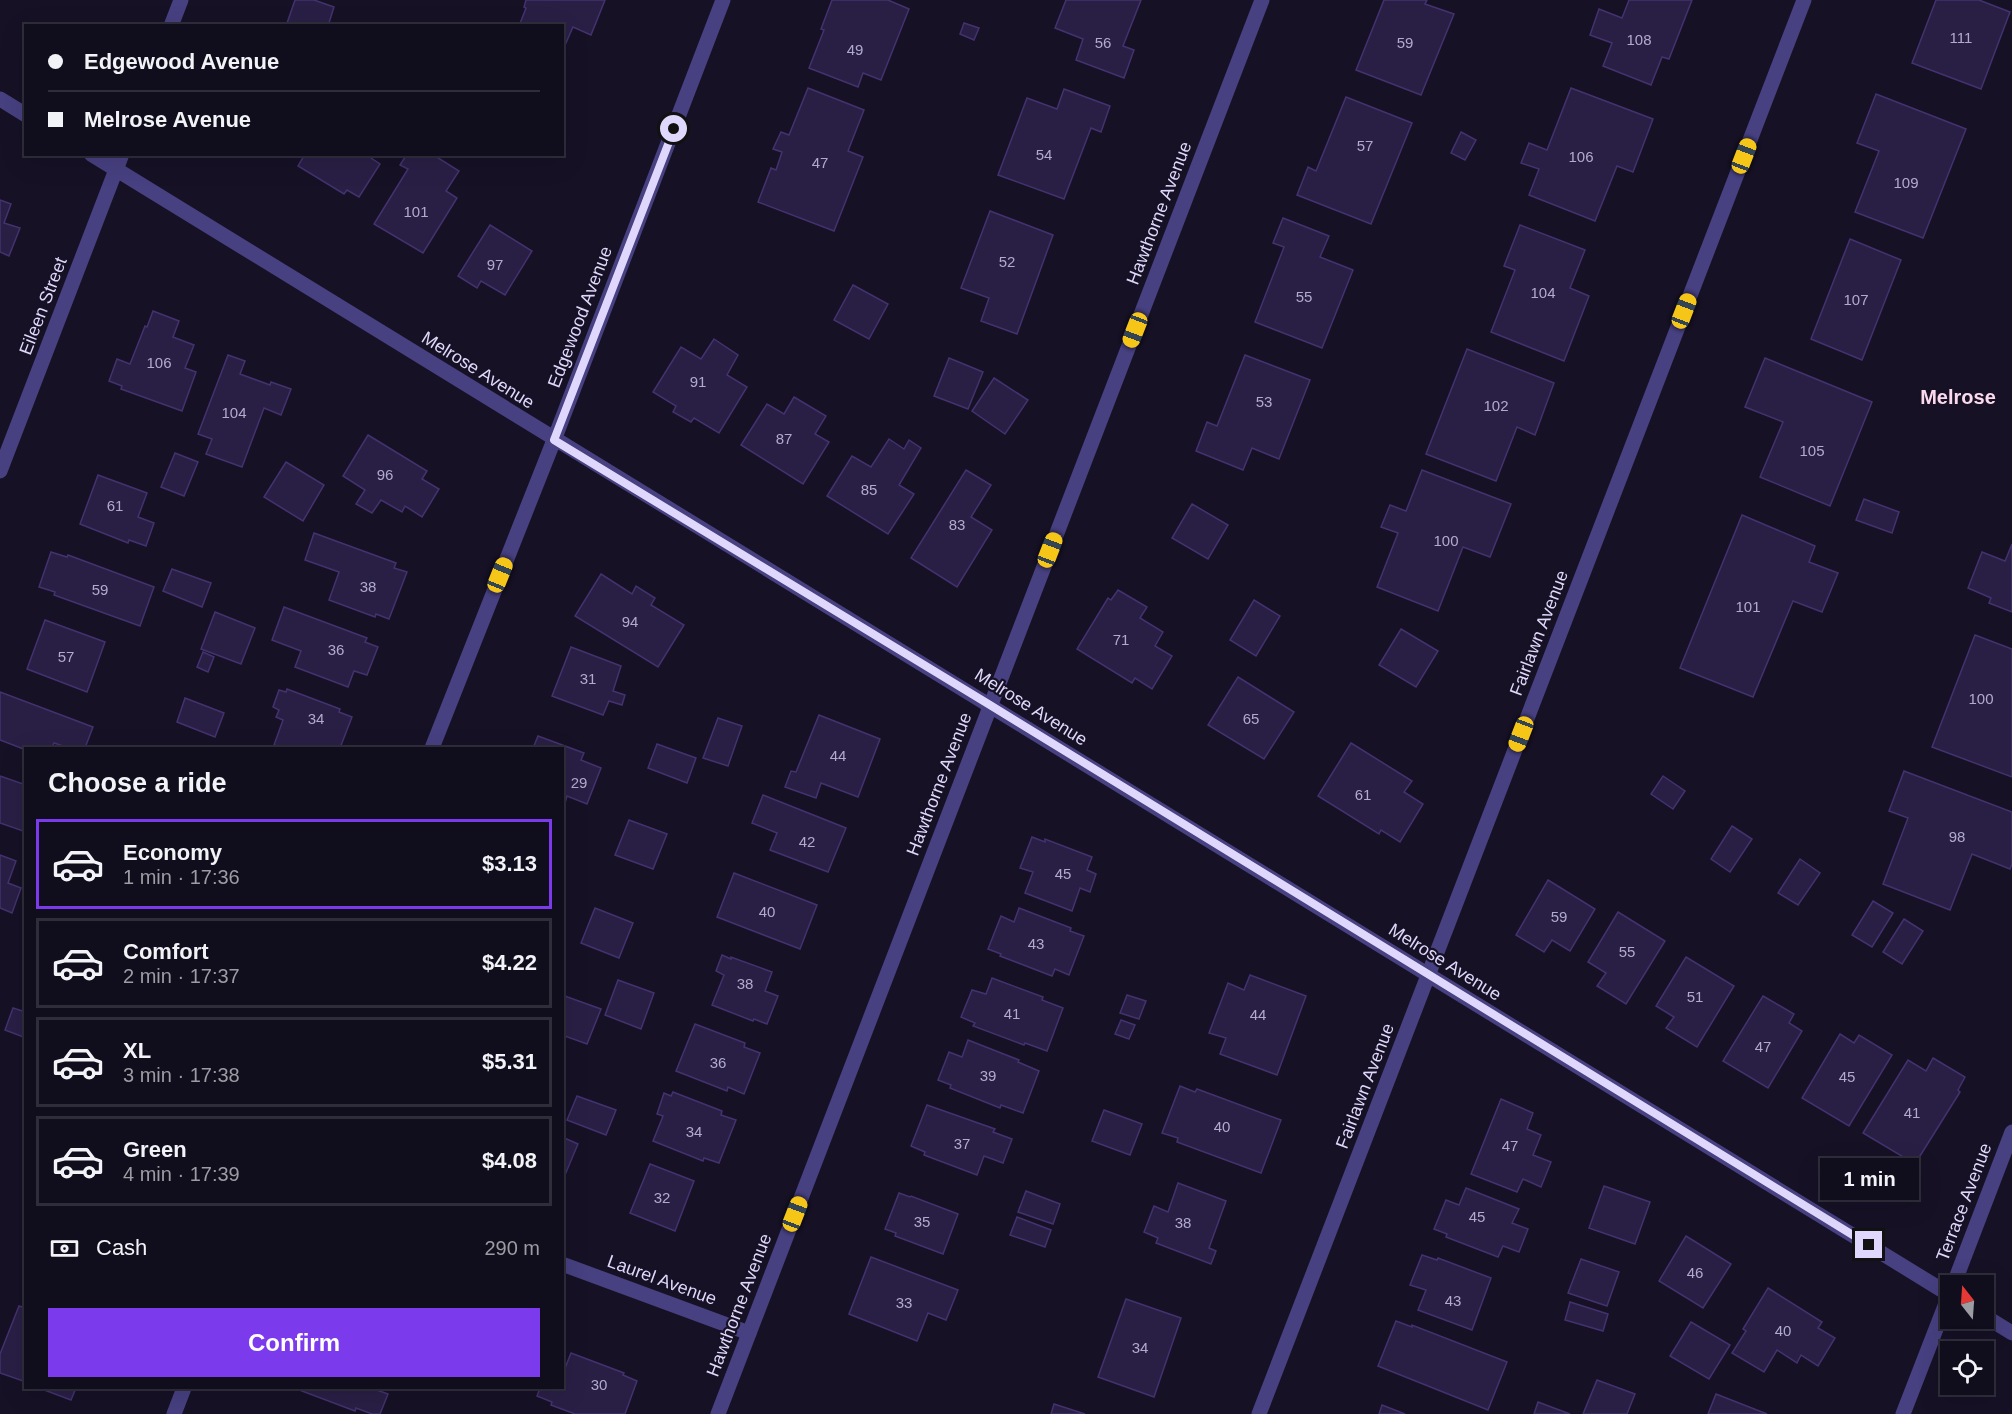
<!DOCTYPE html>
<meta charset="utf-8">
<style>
:root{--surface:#100d1c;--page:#1e1b29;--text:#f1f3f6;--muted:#9c9ca3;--line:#302d3b;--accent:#7c3aed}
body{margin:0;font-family:Helvetica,sans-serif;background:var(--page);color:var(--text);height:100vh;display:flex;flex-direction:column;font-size:22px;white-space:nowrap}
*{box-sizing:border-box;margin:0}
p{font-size:20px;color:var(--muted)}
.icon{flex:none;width:33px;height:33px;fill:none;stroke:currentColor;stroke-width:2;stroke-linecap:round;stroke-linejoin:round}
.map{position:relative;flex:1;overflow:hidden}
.sheet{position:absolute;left:24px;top:747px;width:540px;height:642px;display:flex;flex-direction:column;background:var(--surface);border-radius:0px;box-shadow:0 6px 24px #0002,0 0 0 2px var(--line)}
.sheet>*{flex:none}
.guide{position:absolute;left:24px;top:24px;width:540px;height:132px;border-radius:0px;box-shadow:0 6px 24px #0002,0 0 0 2px var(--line);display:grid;align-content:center;height:132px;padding:0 24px;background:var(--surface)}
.needle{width:39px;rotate:343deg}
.controls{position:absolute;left:1940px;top:1275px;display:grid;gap:12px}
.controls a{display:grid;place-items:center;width:54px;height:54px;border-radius:0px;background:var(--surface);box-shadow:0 6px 24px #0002,0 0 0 2px var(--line);font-size:30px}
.end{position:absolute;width:27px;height:27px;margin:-14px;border:8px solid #dfd8fc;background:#111;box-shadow:0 0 0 3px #111}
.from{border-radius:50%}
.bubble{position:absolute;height:42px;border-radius:0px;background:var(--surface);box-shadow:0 6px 24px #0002,0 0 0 2px var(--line);font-size:20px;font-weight:700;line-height:42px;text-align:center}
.car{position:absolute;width:18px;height:36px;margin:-18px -9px;border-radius:8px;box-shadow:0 0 4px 2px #0007;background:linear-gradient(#f5c518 24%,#345 0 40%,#f5c518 0 76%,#345 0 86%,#f5c518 0)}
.guide b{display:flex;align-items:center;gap:21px;height:57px;font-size:22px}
.guide b+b{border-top:2px solid var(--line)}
.guide i{width:15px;height:15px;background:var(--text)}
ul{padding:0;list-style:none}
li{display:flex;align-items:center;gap:18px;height:90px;margin:0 12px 9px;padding:0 12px;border:3px solid var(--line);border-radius:0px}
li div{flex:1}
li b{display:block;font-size:22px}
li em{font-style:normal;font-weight:700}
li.active{border-color:var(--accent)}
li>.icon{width:54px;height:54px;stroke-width:1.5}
h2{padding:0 24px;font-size:27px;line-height:72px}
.pay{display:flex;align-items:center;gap:15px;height:66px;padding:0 24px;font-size:22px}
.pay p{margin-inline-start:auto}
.cta{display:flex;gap:12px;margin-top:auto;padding:12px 24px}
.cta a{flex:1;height:69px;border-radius:0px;background:var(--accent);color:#fff;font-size:24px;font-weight:700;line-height:69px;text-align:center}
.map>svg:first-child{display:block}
.building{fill:#291f45;stroke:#43326f;stroke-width:1.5}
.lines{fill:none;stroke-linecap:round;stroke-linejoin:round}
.minor{stroke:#474081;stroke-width:15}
.route{stroke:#dfd8fc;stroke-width:8}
.labels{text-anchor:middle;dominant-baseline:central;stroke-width:4.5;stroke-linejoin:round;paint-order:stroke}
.number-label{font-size:15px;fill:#b2aace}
.street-label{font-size:18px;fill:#dfd8fc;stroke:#161125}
.neighbourhood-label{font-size:20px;font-weight:bold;fill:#fcdaed;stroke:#161125}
</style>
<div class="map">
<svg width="2012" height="1414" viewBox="0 0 2012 1414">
<rect width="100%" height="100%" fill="#161125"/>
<g class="building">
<path d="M295,0H314L334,7L328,26H286Z"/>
<path d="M526,0H605L591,35L573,27L562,52V26H519L526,8L524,7Z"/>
<path d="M832,0H888L909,9L881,80L863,73L858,87L809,68L824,30L821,29Z"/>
<path d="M1066,0H1141L1123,46L1134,50L1124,78L1076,60L1083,39L1055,28Z"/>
<path d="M1384,0H1427L1425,4L1454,14L1421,95L1356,70Z"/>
<path d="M1629,0H1692L1669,59L1662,57L1651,85L1603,66L1612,43L1590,35L1599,9L1622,18Z"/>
<path d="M1936,0H1979L2010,12L1981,89L1912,63Z"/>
<path d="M964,23L979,28L974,40L960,34Z"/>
<path d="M808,88L864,110L848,151L863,157L834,231L758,202L771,168L776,170L782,152L773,149L781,132L789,135Z"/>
<path d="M1571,88L1653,119L1633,172L1617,166L1595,221L1529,195L1539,169L1521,163L1529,143L1547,150Z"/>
<path d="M1064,89L1110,106L1101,132L1091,128L1064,199L998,175L1027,98L1057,109Z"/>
<path d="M1876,94L1966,129L1923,238L1855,212L1879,151L1857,143Z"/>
<path d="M1346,97L1412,123L1371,224L1297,195L1308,167L1316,171Z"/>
<path d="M1461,132L1476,140L1465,160L1451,153Z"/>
<path d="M305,154H369L368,156L380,164L359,197L347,190L344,194L298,166Z"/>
<path d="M407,154H432L459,171L446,191L457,198L423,253L374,224L408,169L400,165Z"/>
<path d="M0,200L11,204L4,223L20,228L9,256L0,252Z"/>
<path d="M990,211L1053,235L1017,334L981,321L989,298L961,288Z"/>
<path d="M1283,218L1329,236L1320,257L1353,270L1322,348L1255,322L1284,247L1273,243Z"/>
<path d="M490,225L532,251L505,295L481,281L477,288L458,276Z"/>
<path d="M1520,225L1585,250L1570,288L1589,296L1564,361L1491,332L1515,270L1504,266Z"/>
<path d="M1850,239L1901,260L1862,360L1811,339Z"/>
<path d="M853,285L888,304L869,339L834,320Z"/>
<path d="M153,311L179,321L173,337L194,345L185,368L196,372L182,411L121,389L122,386L109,381L117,359L130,364L145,326L147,327Z"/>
<path d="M714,339L738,355L727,375L747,387L719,433L694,418L691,422L673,412L676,406L653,392L681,347L701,359Z"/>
<path d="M1467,349L1554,383L1535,435L1517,427L1496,481L1426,454Z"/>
<path d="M228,355L245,361L240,374L270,385L271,382L291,389L281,415L264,408L242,467L206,454L212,439L198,434Z"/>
<path d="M1245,355L1310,380L1279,459L1252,448L1243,470L1196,451L1207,422L1217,426Z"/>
<path d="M949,358L983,372L968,409L934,396Z"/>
<path d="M1765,358L1872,402L1830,506L1760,477L1783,422L1745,407Z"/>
<path d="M994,378L1028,400L1005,434L972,411Z"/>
<path d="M794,397L826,416L815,434L829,442L803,484L741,445L767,404L784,414Z"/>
<path d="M368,435L427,471L422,479L439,489L422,517L405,506L402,512L381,500L372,513L356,504L365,490L343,476Z"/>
<path d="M889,439L904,449L909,440L921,448L899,485L914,494L888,534L827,496L852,456L871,467Z"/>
<path d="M175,453L198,462L184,496L161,487Z"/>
<path d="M286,462L324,485L303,521L264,497Z"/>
<path d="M966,470L991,485L971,517L992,530L957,587L911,558Z"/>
<path d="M1422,470L1511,504L1490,557L1463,547L1438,611L1377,587L1398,533L1381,527L1390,505L1406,511Z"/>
<path d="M98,475L147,493L138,517L154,523L146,546L129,540L128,543L80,524Z"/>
<path d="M1864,499L1899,512L1892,533L1856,520Z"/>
<path d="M1192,504L1228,525L1208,559L1172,538Z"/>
<path d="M1742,515L1815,546L1809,562L1838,573L1822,612L1793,601L1753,697L1680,668Z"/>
<path d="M314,533L396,563L394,568L407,572L389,619L376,614L375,617L329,600L339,572L305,560Z"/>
<path d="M2012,544V612L1989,603L1991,598L1968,588L1982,552L2005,561Z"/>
<path d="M51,552L67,557L68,555L154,587L140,626L54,595L55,592L39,587Z"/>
<path d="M172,569L211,583L202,607L163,591Z"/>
<path d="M601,574L632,594L636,586L655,598L651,605L684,625L658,667L575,616Z"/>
<path d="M1118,590L1147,607L1140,618L1163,632L1155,646L1172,656L1152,689L1135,678L1132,683L1077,649L1108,598L1111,600Z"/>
<path d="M1254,600L1280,616L1256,656L1230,640Z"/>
<path d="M284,607L367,638L365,642L378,647L367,675L354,671L348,687L295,667L301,651L272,640Z"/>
<path d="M215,612L255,628L241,664L201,649Z"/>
<path d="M45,620L105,642L87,692L27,669Z"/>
<path d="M1401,629L1438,651L1416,687L1379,665Z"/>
<path d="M1975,635L2012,649V777L1932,747Z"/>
<path d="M571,647L621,666L613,691L625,695L622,705L609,701L603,715L552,696Z"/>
<path d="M203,652L214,657L208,672L197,667Z"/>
<path d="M1238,677L1294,712L1264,759L1208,725Z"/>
<path d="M287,689L340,709L339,712L352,717L340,748H285L274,745L283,720L276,717L279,710L273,707L279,690L286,692Z"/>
<path d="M0,692L93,727L85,748H69L54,743L52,748L26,750L0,740Z"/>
<path d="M185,698L224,713L215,737L177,722Z"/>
<path d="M819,715L880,739L858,797L821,783L816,798L785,787L791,771L796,772Z"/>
<path d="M718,718L742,726L728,766L703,758Z"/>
<path d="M538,736L584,753L581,760L601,768L587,804L567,796L565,803L562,802V748H533Z"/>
<path d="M1351,743L1412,781L1404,792L1423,804L1400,842L1381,830L1379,834L1318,796Z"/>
<path d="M657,744L696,758L687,783L648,768Z"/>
<path d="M1904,771L2012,812V864L2010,869L1972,854L1950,910L1883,884L1908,818L1889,811Z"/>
<path d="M0,776L26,785V832L0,823Z"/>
<path d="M1663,776L1685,791L1673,809L1651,794Z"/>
<path d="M763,795L846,828L828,872L770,850L777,833L752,823Z"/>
<path d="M629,820L667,834L653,869L615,855Z"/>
<path d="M1732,826L1752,839L1730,872L1711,859Z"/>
<path d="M1032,837L1045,842V839L1092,857L1087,870L1096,874L1090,892L1080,888L1072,911L1025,893L1033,872L1020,868Z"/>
<path d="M0,855L16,861L8,883L21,888L12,913L0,908Z"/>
<path d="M1800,859L1820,873L1798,905L1778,893Z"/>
<path d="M734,873L817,905L800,949L717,917Z"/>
<path d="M1548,880L1595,909L1570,951L1552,940L1544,952L1516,935Z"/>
<path d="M1873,901L1893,913L1872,947L1852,935Z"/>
<path d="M595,908L633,923L619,958L581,943Z"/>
<path d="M1019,908L1071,928L1070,931L1084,936L1069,975L1055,969L1052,976L1000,956L1001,954L988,949L1001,916L1014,922Z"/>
<path d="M1618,912L1665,941L1626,1004L1597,986L1606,973L1588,962Z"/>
<path d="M1904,919L1923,931L1902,964L1883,952Z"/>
<path d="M722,955L731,959V957L772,972L765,991L778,996L767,1024L754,1019L753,1021L712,1005L724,975L716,971Z"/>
<path d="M1686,957L1734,986L1697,1047L1666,1028L1674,1017L1656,1006Z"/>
<path d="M1250,975L1306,996L1277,1075L1220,1054L1226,1038L1209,1033L1228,983L1244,990Z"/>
<path d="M992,978L1043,997L1042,1000L1063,1008L1047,1051L1025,1043L1024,1045L973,1026L975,1023L961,1017L972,990L986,994Z"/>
<path d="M618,980L654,993L641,1029L605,1015Z"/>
<path d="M562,995L601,1009L587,1044L562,1035Z"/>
<path d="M1127,995L1146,1001L1139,1019L1120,1013Z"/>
<path d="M1763,996L1794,1014L1789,1023L1802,1031L1768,1088L1723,1061Z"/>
<path d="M13,1008L26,1012V1038L5,1030Z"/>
<path d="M1121,1020L1135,1025L1129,1039L1115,1034Z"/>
<path d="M695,1024L745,1043L744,1047L760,1053L744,1094L728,1087L727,1091L676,1071Z"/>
<path d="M1840,1034L1854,1043L1859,1035L1892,1055L1849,1126L1802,1098Z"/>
<path d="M968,1040L1019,1060L1018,1062L1039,1071L1023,1113L1001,1105L1000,1108L950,1088L951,1085L938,1080L949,1052L962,1057Z"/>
<path d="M1933,1058L1965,1077L1958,1090L1960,1092L1915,1164L1863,1133L1908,1060L1926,1071Z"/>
<path d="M1180,1086L1195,1092L1197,1089L1281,1120L1261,1173L1177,1142L1178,1138L1162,1133Z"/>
<path d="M673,1092L722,1111L721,1115L736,1120L719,1163L704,1158L703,1161L653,1141L663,1116L657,1114L664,1093L671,1096Z"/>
<path d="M577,1096L616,1110L606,1135L567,1120Z"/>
<path d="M1501,1099L1533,1113L1527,1129L1541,1135L1533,1155L1551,1162L1541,1187L1523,1179L1517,1192L1471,1174Z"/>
<path d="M927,1105L995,1129L993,1132L1012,1139L1003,1163L984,1156L977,1175L924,1155L925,1152L911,1146Z"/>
<path d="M1104,1110L1142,1124L1130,1155L1092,1141Z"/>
<path d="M562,1137L578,1144L562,1182Z"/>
<path d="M650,1164L694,1181L675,1231L630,1213Z"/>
<path d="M1178,1183L1226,1201L1209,1248L1216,1251L1211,1264L1156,1243L1158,1238L1144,1232L1154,1206L1168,1212Z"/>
<path d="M1604,1186L1650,1202L1635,1244L1589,1228Z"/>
<path d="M1466,1188L1519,1209L1512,1223L1528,1229L1519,1252L1503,1246L1498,1257L1446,1237L1447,1234L1434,1229L1446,1200L1459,1205Z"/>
<path d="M1026,1191L1060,1204L1053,1224L1018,1212Z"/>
<path d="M899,1193L910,1197L911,1196L958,1214L943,1254L895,1236L896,1233L885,1229Z"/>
<path d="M1017,1217L1051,1230L1045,1247L1010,1235Z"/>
<path d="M1686,1236L1731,1264L1703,1308L1659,1281Z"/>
<path d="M1422,1255L1437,1260L1438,1258L1491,1278L1472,1330L1418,1310L1426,1290L1410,1285Z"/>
<path d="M871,1257L958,1290L946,1320L928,1313L917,1341L849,1314Z"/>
<path d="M1581,1259L1619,1272L1607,1306L1568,1293Z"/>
<path d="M1768,1288L1822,1322L1818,1328L1835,1338L1818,1366L1801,1355L1797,1363L1777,1350L1764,1372L1732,1353L1746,1331L1743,1329Z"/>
<path d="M1126,1299L1181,1318L1154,1397L1098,1377Z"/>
<path d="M1570,1302L1608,1314L1603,1331L1565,1320Z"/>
<path d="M19,1306L26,1308V1382L0,1373V1354Z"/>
<path d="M1396,1321L1412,1327V1325L1507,1362L1488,1410L1378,1366Z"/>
<path d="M1691,1322L1730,1345L1709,1379L1670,1356Z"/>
<path d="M571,1353L624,1373L623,1375L637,1381L625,1414H575L551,1405L552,1402L537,1396L540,1388H562V1376Z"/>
<path d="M1597,1380L1635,1394L1627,1414H1583Z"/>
<path d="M39,1388H76L71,1400Z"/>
<path d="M294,1388H371L388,1394L380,1414H372L356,1408L355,1411Z"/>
<path d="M1716,1394L1767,1414H1708Z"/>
<path d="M1538,1402L1570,1414H1534Z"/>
<path d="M1054,1404L1085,1414H1051Z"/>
<path d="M1382,1405L1405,1414H1379Z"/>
</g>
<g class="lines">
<g class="minor">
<path d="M171,26L181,0"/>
<path d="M0,99L26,115"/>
<path d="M91,154L1950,1295"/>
<path d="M0,471L122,154"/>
<path d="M432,748L554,440L723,0"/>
<path d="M562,1264L749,1333"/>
<path d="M1953,1286L2012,1132"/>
<path d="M1983,1315L2012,1333"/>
<path d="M174,1414L184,1388"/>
<path d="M718,1414L1262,0"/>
<path d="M1259,1414L1804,0"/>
<path d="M1903,1414L1950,1293"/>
</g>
</g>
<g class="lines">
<path class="route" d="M674,129L554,440L990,705L1869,1245"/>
</g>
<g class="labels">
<g class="number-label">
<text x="1961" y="37">111</text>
<text x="1639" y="39">108</text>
<text x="1103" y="42">56</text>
<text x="1405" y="42">59</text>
<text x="855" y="49">49</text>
<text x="1365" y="145">57</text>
<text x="1044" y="154">54</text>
<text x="1581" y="156">106</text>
<text x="820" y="162">47</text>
<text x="1906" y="182">109</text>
<text x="416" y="211">101</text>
<text x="1007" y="261">52</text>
<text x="495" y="264">97</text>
<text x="1543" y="292">104</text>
<text x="1304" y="296">55</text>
<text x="1856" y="299">107</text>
<text x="159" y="362">106</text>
<text x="698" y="381">91</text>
<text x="1264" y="401">53</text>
<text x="1496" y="405">102</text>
<text x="234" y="412">104</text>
<text x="784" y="438">87</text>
<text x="1812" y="450">105</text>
<text x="385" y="474">96</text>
<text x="869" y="489">85</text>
<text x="115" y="505">61</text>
<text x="957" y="524">83</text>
<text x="1446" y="540">100</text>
<text x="368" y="586">38</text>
<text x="100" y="589">59</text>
<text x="1748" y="606">101</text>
<text x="630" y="621">94</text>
<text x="1121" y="639">71</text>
<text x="336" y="649">36</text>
<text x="66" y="656">57</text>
<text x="588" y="678">31</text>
<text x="1981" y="698">100</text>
<text x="316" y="718">34</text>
<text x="1251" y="718">65</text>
<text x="838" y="755">44</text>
<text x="579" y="782">29</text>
<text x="1363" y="794">61</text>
<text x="1957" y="836">98</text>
<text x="807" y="841">42</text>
<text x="1063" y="873">45</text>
<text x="767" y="911">40</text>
<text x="1559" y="916">59</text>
<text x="1036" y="943">43</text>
<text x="1627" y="951">55</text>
<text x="745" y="983">38</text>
<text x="1695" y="996">51</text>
<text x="1012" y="1013">41</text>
<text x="1258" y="1014">44</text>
<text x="1763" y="1046">47</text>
<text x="718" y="1062">36</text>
<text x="988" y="1075">39</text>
<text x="1847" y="1076">45</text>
<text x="1912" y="1112">41</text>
<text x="1222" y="1126">40</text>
<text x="694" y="1131">34</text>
<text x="962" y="1143">37</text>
<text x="1510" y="1145">47</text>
<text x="662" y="1197">32</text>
<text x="1477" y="1216">45</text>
<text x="922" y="1221">35</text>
<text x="1183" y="1222">38</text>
<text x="1695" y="1272">46</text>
<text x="1453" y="1300">43</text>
<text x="904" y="1302">33</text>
<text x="1783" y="1330">40</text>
<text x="1140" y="1347">34</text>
<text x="599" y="1384">30</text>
</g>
<g class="street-label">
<text transform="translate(1159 213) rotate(-69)">Hawthorne Avenue</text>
<text transform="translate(43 306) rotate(-69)">Eileen Street</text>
<text transform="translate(580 317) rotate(-69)">Edgewood Avenue</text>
<text transform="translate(478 370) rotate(32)">Melrose Avenue</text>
<text transform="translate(1539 633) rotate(-69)">Fairlawn Avenue</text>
<text transform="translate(1031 707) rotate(32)">Melrose Avenue</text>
<text transform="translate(939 784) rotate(-69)">Hawthorne Avenue</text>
<text transform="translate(1445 962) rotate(32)">Melrose Avenue</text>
<text transform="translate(1365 1086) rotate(-69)">Fairlawn Avenue</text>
<text transform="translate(1964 1202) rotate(-69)">Terrace Avenue</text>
<text transform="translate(662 1280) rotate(20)">Laurel Avenue</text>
<text transform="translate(739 1305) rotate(-69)">Hawthorne Avenue</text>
</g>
<g class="neighbourhood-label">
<text x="1958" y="397">Melrose</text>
</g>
</g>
</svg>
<div class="controls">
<a><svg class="needle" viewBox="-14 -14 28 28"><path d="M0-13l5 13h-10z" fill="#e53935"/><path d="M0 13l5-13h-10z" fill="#9c9ca3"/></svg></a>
<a><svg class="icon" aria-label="locate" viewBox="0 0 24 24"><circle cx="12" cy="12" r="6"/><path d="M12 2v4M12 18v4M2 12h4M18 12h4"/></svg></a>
</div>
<i class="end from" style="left:674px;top:129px"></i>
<i class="end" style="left:1869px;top:1245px"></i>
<div class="bubble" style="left:1820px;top:1158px;width:99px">1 min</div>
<i class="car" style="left:1744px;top:156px;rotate:21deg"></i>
<i class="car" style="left:1684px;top:311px;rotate:21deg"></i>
<i class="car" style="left:1135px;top:330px;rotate:201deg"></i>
<i class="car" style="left:1050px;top:550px;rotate:21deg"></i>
<i class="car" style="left:500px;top:575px;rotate:22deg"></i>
<i class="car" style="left:1521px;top:734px;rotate:201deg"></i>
<i class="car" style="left:795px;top:1214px;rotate:21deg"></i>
<div class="guide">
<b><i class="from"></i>Edgewood Avenue</b>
<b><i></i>Melrose Avenue</b>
</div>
<section class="sheet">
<h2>Choose a ride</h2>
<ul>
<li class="active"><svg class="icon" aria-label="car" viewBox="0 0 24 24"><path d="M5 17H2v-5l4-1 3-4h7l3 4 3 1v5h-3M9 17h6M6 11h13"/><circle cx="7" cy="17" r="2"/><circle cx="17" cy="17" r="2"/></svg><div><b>Economy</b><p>1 min · 17:36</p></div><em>$3.13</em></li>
<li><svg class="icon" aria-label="car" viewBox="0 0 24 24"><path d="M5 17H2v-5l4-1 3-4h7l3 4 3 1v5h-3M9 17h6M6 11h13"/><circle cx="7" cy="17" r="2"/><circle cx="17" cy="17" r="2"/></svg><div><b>Comfort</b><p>2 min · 17:37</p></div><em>$4.22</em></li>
<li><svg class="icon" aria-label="car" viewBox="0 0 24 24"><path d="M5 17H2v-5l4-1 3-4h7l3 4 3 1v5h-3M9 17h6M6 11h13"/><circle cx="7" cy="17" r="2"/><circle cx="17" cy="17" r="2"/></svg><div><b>XL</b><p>3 min · 17:38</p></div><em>$5.31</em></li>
<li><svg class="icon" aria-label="car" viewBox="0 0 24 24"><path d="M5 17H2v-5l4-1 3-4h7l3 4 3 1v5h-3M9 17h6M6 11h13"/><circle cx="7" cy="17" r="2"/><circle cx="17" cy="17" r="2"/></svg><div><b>Green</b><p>4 min · 17:39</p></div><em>$4.08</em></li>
</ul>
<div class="pay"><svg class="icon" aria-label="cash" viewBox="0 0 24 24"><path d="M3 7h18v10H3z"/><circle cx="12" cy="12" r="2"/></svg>Cash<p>290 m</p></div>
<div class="cta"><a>Confirm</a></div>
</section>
</div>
